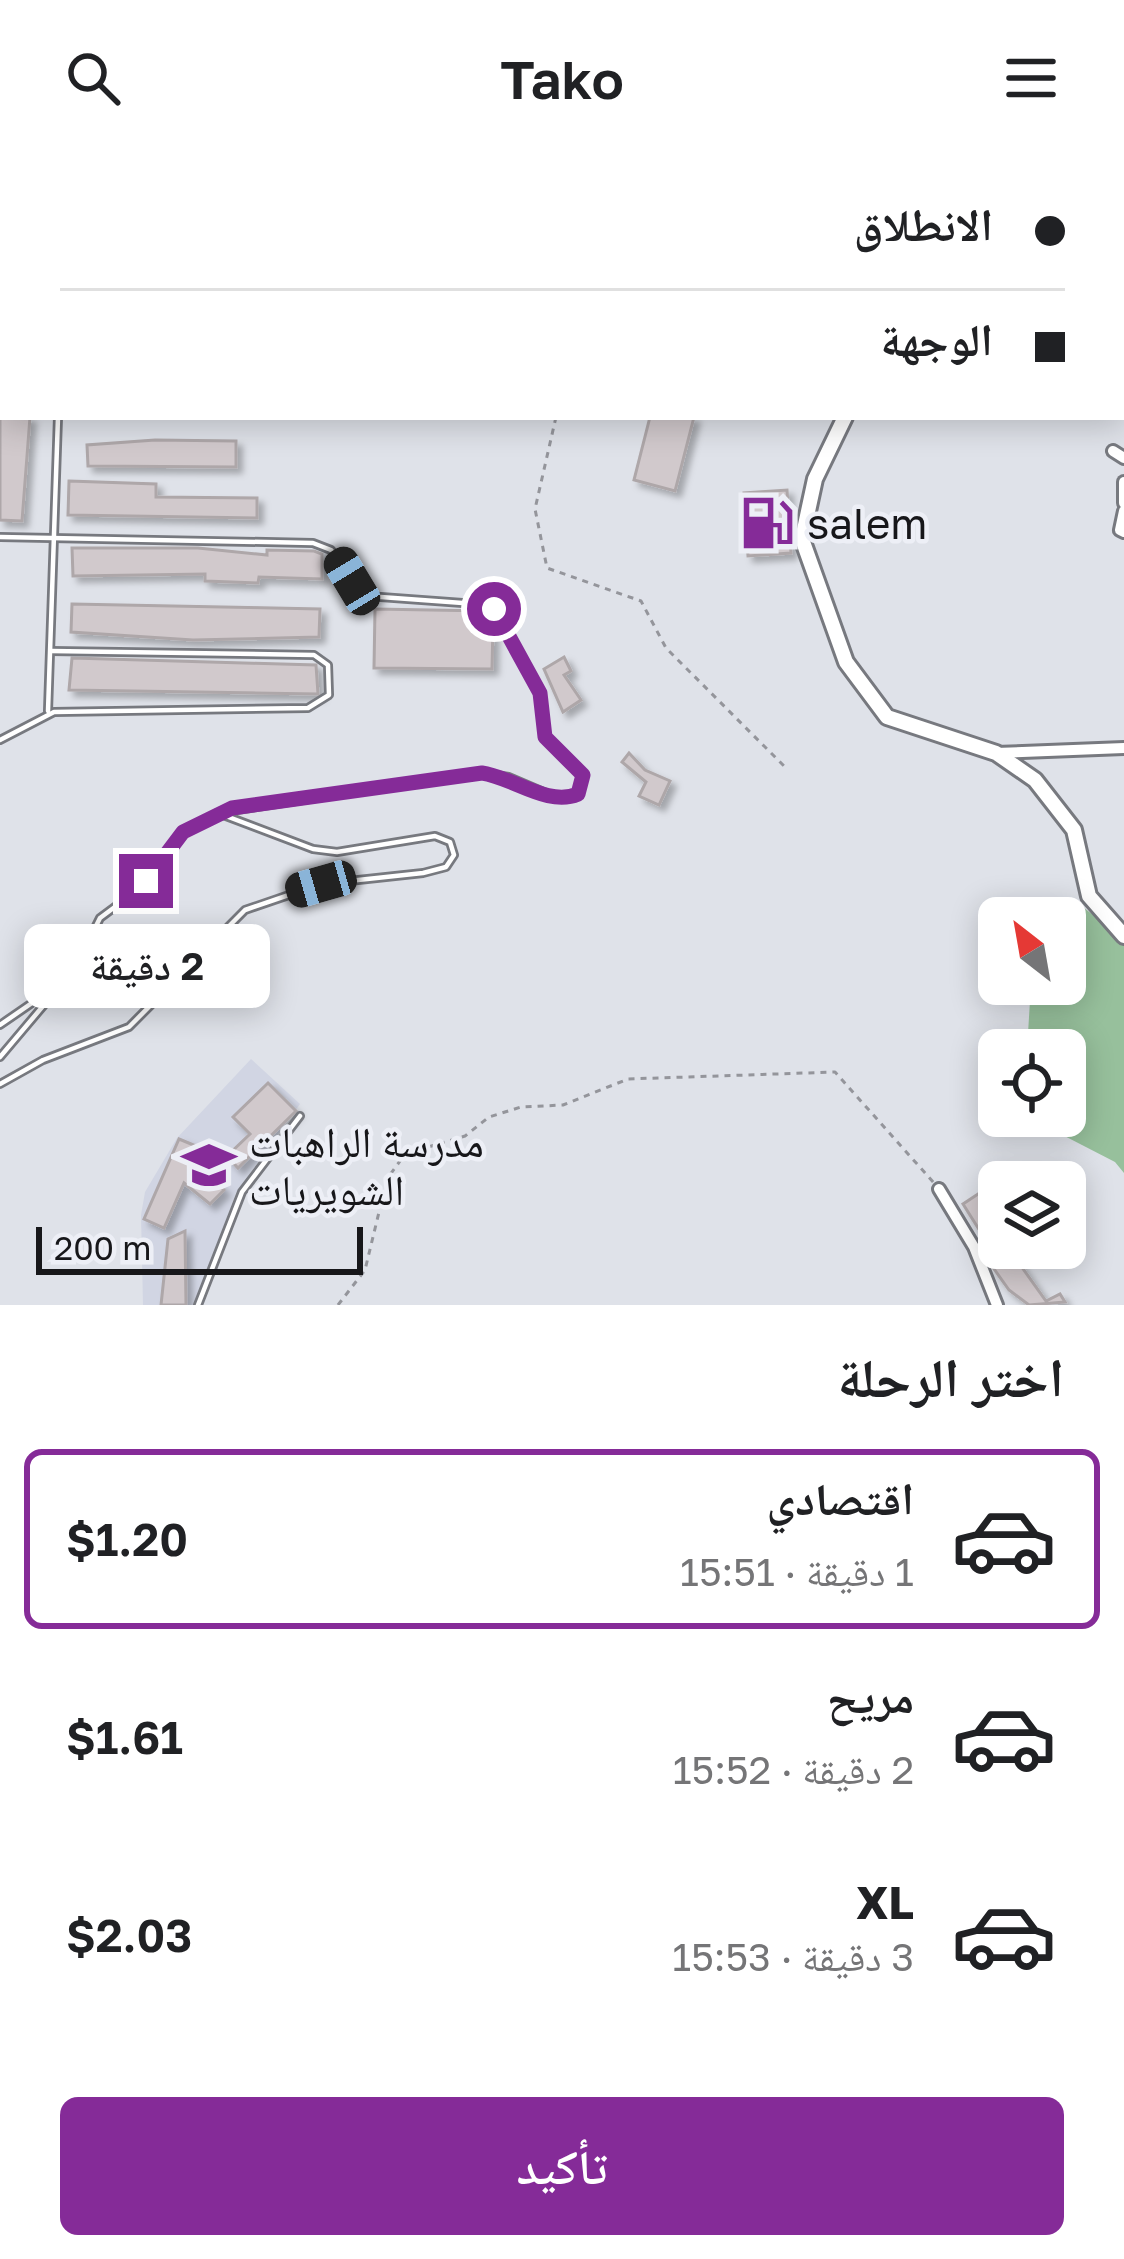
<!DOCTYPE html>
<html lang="ar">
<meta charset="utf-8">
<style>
:root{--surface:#fff;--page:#f6f6f6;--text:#202124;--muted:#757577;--line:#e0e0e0;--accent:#852b98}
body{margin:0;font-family:"Golos Text","Noto Naskh Arabic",sans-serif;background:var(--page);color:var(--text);direction:rtl;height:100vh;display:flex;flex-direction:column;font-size:45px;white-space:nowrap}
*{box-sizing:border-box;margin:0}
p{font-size:39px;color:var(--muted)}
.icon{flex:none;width:66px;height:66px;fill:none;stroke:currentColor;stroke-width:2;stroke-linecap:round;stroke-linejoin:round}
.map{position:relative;height:1149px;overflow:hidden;direction:ltr}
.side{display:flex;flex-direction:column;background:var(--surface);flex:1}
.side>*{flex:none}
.banner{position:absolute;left:0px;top:0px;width:1125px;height:264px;box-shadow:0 6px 30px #0003;direction:rtl;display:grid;align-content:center;height:264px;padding:0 60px;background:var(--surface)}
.needle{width:78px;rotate:329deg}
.controls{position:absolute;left:978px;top:741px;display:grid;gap:24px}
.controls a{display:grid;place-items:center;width:108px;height:108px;border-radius:18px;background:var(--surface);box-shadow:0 6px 30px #0003;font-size:60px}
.scale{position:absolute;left:36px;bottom:30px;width:327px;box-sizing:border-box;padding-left:12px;border:6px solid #17171a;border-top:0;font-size:33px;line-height:42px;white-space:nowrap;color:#17171a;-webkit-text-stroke:9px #edeff6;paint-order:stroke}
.end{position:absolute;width:54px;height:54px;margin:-27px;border:15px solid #852b98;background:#fff;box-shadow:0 0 0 6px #fff}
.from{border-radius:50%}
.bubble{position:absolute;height:84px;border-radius:18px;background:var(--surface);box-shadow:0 6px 30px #0003;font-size:39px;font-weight:600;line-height:84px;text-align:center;direction:rtl}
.car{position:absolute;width:36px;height:72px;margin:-36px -18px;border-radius:15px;box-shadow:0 0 9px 3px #0007;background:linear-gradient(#222 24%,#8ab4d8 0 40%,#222 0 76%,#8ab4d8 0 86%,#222 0)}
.banner b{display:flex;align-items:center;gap:42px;height:114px;font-size:45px}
.banner b+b{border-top:3px solid var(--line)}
.banner i{width:30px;height:30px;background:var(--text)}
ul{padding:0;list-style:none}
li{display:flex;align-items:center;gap:36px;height:180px;margin:0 24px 18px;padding:0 36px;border:6px solid transparent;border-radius:18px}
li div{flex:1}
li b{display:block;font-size:45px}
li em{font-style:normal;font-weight:600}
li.selected{border-color:var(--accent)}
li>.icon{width:108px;height:108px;stroke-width:1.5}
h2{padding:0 60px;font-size:54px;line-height:144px}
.action{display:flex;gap:24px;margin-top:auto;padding:24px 60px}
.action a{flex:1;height:138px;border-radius:18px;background:var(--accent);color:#fff;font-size:48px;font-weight:600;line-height:138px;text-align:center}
header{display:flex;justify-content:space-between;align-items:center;height:156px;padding:0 60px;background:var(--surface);font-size:54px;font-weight:600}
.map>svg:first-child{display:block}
.built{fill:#d1d5e3}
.green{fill:#97c09c}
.building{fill:#d1c9cc;stroke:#aea7a9;stroke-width:3;filter:url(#shadow)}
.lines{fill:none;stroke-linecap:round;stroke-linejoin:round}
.lane-casing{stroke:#77797f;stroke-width:10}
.street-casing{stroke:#77797f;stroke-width:16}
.secondary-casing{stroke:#77797f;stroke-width:20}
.path{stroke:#94959b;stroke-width:3;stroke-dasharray:6 6;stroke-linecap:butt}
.lane{stroke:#fff;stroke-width:4.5}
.street{stroke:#fff;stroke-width:10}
.secondary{stroke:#fff;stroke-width:14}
.route{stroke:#852b98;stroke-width:15}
.labels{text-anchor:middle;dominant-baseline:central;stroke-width:9;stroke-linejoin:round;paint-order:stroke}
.poi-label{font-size:42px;fill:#17171a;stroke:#edeff6;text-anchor:start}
</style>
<header><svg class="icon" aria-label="menu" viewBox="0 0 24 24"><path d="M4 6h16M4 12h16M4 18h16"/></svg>Tako<svg class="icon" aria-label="search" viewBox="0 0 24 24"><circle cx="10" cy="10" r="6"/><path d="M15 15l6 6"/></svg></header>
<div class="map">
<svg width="1124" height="1149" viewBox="0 0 1124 1149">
<defs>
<filter id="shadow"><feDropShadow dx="5.5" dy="5.5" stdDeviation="3" flood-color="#0004"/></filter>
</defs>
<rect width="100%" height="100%" fill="#dfe2e9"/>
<path class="built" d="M251,903L300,948L236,1037L195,1149H143L141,1059L145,1036L177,982Z"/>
<path class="green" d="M1079,748L1124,783V1017L1115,1006L1049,972L1051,960H1065V894H1027L1031,828H1065V764Z"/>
<g class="building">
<path d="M0,261H30L22,365L0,364Z"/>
<path d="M650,261H694L675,335L634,324Z"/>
<path d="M155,284L236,285V311L88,310L87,289Z"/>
<path d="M69,325L156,328V341L257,342V362L68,359Z"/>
<path d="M787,334L791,397L748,400L744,337Z"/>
<path d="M72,392H198L267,399V394L314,395L322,398V423L259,421L258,427L205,425V418L73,420Z"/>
<path d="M72,448L320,453L319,481L193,484L71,476Z"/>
<path d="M375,453L486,455L493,468L492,513L374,512Z"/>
<path d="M564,501L571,515L564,519L581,544L563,556L544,513Z"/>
<path d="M72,502L316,509L318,538L69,534Z"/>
<path d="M629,597L645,614L670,625L659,649L639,640L646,626L622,606Z"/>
<path d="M268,927L296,955L238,1012L227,1000L250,978L233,961Z"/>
<path d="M179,983L196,990L194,1005L224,1034L210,1048L184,1027L164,1072L144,1063Z"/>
<path d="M981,1036L999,1065V1085L990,1091L963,1048Z"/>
<path d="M185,1075L186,1149H161L168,1083Z"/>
<path d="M1011,1096L1046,1145L1060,1138L1065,1146L1029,1149L1009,1134L992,1110Z"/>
</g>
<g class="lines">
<defs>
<g id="lane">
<path d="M0,215H3"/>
<path d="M0,381L313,387L331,394L367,440L490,449L540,537L545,582L582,619L578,638L558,642L509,621L481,617L217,657L183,676L139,733L100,762L71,820L0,869"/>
<path d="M48,555L58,261"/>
<path d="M0,584L54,556L308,552L329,539L328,509L314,499L51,495"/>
<path d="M0,901L54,837"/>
<path d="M0,928L43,904L129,871L245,754L321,728L423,717L446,711L454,699L450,686L435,680L337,696L313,693L218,657"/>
<path d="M198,1149L242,1036L300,960"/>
</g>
<g id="street">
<path d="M1113,295L1124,302"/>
<path d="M1124,326V347"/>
<path d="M1124,355L1120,374L1124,376"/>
<path d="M996,597L1124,592"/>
<path d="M939,1033L974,1091L997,1149"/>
</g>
<g id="secondary">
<path d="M1122,43L1124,42"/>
<path d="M845,261L815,323L802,383L846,506L887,561L996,597L1035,624L1074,674L1089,740L1124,780"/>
</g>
</defs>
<use href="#lane" class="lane-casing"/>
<use href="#street" class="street-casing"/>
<use href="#secondary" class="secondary-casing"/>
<g class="path">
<path d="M714,3L717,0"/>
<path d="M556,261L535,353L547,412L641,445L666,492L788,614"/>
<path d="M338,1149L365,1114L387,1023L405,998L465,980L489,961L521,951L563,949L628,923L835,916L934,1027"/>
</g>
<use href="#lane" class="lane"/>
<use href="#street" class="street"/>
<use href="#secondary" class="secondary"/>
</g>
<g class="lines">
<path class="route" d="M146,725L183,676L232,652L482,617C512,621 548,651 578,638L583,619L545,581L540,537L494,453"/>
</g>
<defs>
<symbol id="fuel-bare" viewBox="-9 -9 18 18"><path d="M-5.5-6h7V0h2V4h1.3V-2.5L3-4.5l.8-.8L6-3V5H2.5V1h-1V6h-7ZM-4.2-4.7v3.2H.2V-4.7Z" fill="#852b98" stroke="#edeff6" stroke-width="2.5" paint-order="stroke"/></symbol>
<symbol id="school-bare" viewBox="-9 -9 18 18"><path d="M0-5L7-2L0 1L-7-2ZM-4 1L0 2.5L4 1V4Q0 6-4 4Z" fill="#852b98" stroke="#edeff6" stroke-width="2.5" paint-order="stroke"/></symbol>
</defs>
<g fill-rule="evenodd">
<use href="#fuel-bare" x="729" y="329" width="76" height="76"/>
<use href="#school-bare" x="171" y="971" width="76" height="76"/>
</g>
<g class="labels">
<g class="poi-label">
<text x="807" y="367">salem</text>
<text x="249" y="985">مدرسة الراهبات<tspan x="249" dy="48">الشويريات</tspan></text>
</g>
</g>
</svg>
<div class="controls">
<a><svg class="needle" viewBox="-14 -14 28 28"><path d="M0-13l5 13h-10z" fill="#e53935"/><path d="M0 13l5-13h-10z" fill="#757577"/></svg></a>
<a><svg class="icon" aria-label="locate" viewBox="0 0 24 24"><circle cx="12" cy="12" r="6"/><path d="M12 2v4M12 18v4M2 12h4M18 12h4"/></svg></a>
<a><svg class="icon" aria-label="layers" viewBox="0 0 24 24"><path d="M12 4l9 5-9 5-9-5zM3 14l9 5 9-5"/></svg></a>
</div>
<div class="scale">200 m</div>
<i class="end from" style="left:494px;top:453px"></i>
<i class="end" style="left:146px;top:725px"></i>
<div class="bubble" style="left:24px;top:768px;width:246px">2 دقيقة</div>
<i class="car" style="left:352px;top:425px;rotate:329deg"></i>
<i class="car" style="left:321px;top:728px;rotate:254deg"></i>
<div class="banner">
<b><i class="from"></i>الانطلاق</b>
<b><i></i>الوجهة</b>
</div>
</div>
<section class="side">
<h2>اختر الرحلة</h2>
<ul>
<li class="selected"><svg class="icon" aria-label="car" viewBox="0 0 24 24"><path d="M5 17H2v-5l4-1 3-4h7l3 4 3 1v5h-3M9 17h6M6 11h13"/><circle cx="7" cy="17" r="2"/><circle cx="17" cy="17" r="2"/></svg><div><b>اقتصادي</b><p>1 دقيقة · 15:51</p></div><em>$1.20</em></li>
<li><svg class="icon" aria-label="car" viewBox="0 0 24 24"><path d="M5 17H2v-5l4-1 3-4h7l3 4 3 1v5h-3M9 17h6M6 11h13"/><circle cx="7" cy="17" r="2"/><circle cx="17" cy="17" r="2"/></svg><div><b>مريح</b><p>2 دقيقة · 15:52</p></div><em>$1.61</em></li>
<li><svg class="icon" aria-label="car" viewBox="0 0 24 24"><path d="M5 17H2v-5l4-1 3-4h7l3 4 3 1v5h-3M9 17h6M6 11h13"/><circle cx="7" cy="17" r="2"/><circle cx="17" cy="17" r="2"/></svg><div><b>XL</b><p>3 دقيقة · 15:53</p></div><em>$2.03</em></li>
</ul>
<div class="action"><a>تأكيد</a></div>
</section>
